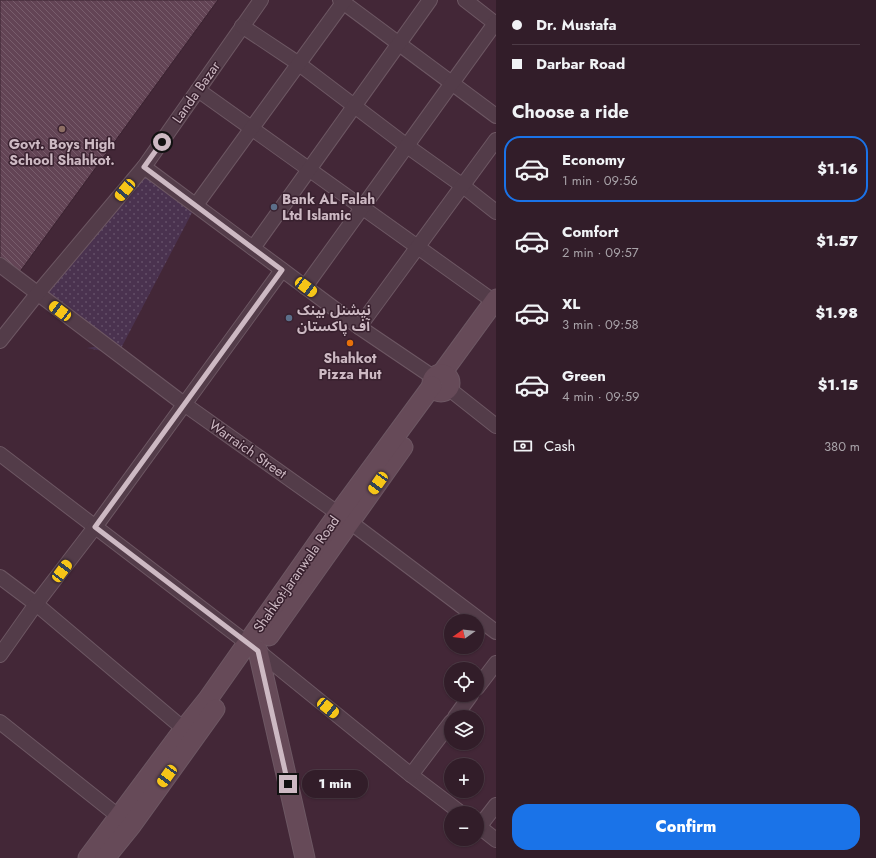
<!DOCTYPE html>
<meta charset="utf-8">
<style>
:root{--surface:#321d29;--page:#3a2631;--text:#f1f3f6;--muted:#a8a2a8;--line:#4d3b46;--accent:#1a73e8}
body{margin:0;font-family:Jost,"Noto Sans Arabic",sans-serif;background:var(--page);color:var(--text);height:100vh;display:flex;flex-direction:column;font-size:15px;white-space:nowrap}
*{box-sizing:border-box;margin:0}
p{font-size:13px;color:var(--muted)}
.icon{flex:none;width:22px;height:22px;fill:none;stroke:currentColor;stroke-width:2;stroke-linecap:round;stroke-linejoin:round}
.map{position:relative;flex:1;overflow:hidden}
.sheet{display:flex;flex-direction:column;background:var(--surface);width:380px}
.sheet>*{flex:none}
.top-card{display:grid;align-content:center;height:88px;padding:0 16px;background:var(--surface)}
.needle{width:26px;rotate:256deg}
.tools{position:absolute;left:444px;top:614px;display:grid;gap:8px}
.tools a{display:grid;place-items:center;width:40px;height:40px;border-radius:50%;background:var(--surface);box-shadow:0 1px 3px #0004,0 0 0 1px var(--line);font-size:20px}
.end{position:absolute;width:18px;height:18px;margin:-9px;border:5px solid #cdb9c3;background:#111;box-shadow:0 0 0 2px #111}
.from{border-radius:50%}
.bubble{position:absolute;height:28px;border-radius:14px;background:var(--surface);box-shadow:0 1px 3px #0004,0 0 0 1px var(--line);font-size:13px;font-weight:800;line-height:28px;text-align:center}
.car{position:absolute;width:12px;height:24px;margin:-12px -6px;border-radius:5px;box-shadow:0 0 3px 1px #0007;background:linear-gradient(#f5c518 24%,#345 0 40%,#f5c518 0 76%,#345 0 86%,#f5c518 0)}
.top-card b{display:flex;align-items:center;gap:14px;height:38px;font-size:15px}
.top-card b+b{border-top:1px solid var(--line)}
.top-card i{width:10px;height:10px;background:var(--text)}
ul{padding:0;list-style:none}
li{display:flex;align-items:center;gap:12px;height:66px;margin:0 8px 6px;padding:0 8px;border:2px solid transparent;border-radius:16px}
li div{flex:1}
li b{display:block;font-size:15px}
li em{font-style:normal;font-weight:800}
li.current{border-color:var(--accent)}
li>.icon{width:36px;height:36px;stroke-width:1.5}
h2{padding:0 16px;font-size:18px;line-height:48px}
.pay{display:flex;align-items:center;gap:10px;height:44px;padding:0 16px;font-size:15px}
.pay p{margin-inline-start:auto}
.primary-button{display:flex;gap:8px;margin-top:auto;padding:8px 16px}
.primary-button a{flex:1;height:46px;border-radius:16px;background:var(--accent);color:#fff;font-size:16px;font-weight:800;line-height:46px;text-align:center}
main{display:flex;flex:1;min-height:0}
.map>svg:first-child{display:block}
.park{fill:url(#park-dots)}
.building{fill:url(#building-back-hatch);stroke:#3a2230}
.lines{fill:none;stroke-linecap:round;stroke-linejoin:round}
.street-casing{stroke:#6d5763;stroke-width:16}
.secondary-casing{stroke:#6d5763;stroke-width:21}
.street{stroke:#533c49;stroke-width:14}
.secondary{stroke:#664a58;stroke-width:19}
.route{stroke:#cdb9c3;stroke-width:5}
.education-dot{fill:#8d6e63;stroke:#38202e;stroke-width:1.5}
.service-dot{fill:#5c6f8a;stroke:#38202e;stroke-width:1.5}
.food-dot{fill:#e8710a;stroke:#38202e;stroke-width:1.5}
.labels{text-anchor:middle;dominant-baseline:central;stroke-width:3;stroke-linejoin:round;paint-order:stroke}
.street-label{font-size:14px;fill:#cdb9c3;stroke:#38202e}
.poi-label{font-size:14px;font-weight:bold;fill:#cdb9c3;stroke:#38202e}
</style>
<main>
<div class="map">
<svg width="496" height="858" viewBox="0 0 496 858">
<defs>
<pattern id="park-dots" width="8" height="8" patternUnits="userSpaceOnUse"><rect width="8" height="8" fill="#4a324f"/><path d="M2 2h.1M6 6h.1" fill="none" stroke="#634e67" stroke-width="1.8" stroke-linecap="round"/></pattern>
<pattern id="building-back-hatch" width="6" height="6" patternUnits="userSpaceOnUse"><rect width="6" height="6" fill="#634455"/><path d="M-1 5l2 2M0 0l6 6M5-1l2 2" fill="none" stroke="#785d6c"/></pattern>
</defs>
<rect width="100%" height="100%" fill="#432737"/>
<path class="park" d="M144,167L196,205L118,354L87,348L106,345L38,293Z"/>
<path class="building" d="M0,0H218L19,273L0,258Z"/>
<g class="lines">
<defs>
<g id="street">
<path d="M261,0L144,167L359,327L433,377"/>
<path d="M340,0L496,116"/>
<path d="M465,0L496,24"/>
<path d="M242,26L299,64L407,146L463,186L496,212"/>
<path d="M198,90L496,303"/>
<path d="M196,205L345,0"/>
<path d="M253,248L430,0"/>
<path d="M0,265L184,404L350,522L496,632"/>
<path d="M305,287L496,22"/>
<path d="M359,327L496,140"/>
<path d="M0,341L38,293L144,167"/>
<path d="M448,388L496,426"/>
<path d="M0,454L247,643"/>
<path d="M0,577L36,604L191,735"/>
<path d="M258,651L411,775L461,813"/>
<path d="M0,655L36,604L95,527L282,270"/>
<path d="M477,688L496,663"/>
<path d="M455,717L471,695"/>
<path d="M0,722L127,823"/>
<path d="M411,775L451,722"/>
<path d="M477,825L496,840"/>
<path d="M479,827L496,805"/>
</g>
<g id="secondary">
<path d="M442,373L496,299"/>
<circle cx="441" cy="383" r="9"/>
<path d="M269,636L403,447"/>
<path d="M247,643L258,651L305,858"/>
<path d="M88,858L184,729L208,699L338,514L432,386"/>
<path d="M105,858L131,826L215,709"/>
</g>
</defs>
<use href="#street" class="street-casing"/>
<use href="#secondary" class="secondary-casing"/>
<use href="#street" class="street"/>
<use href="#secondary" class="secondary"/>
</g>
<g class="lines">
<path class="route" d="M162,142L144,167L282,270L95,527L258,651L288,784"/>
</g>
<circle class="education-dot" cx="62" cy="129" r="4"/>
<g class="service-dot">
<circle cx="274" cy="207" r="4"/>
<circle cx="289" cy="318" r="4"/>
</g>
<circle class="food-dot" cx="350" cy="343" r="4"/>
<g class="labels">
<g class="street-label">
<text transform="translate(196 92) rotate(-55)">Landa Bazar</text>
<text transform="translate(248 449) rotate(35)">Warraich Street</text>
<text transform="translate(296 574) rotate(-55)">Shahkot-Jaranwala Road</text>
</g>
<g class="poi-label">
<text x="62" y="144">Govt. Boys High<tspan x="62" dy="16">School Shahkot.</tspan></text>
<text x="282" y="199" text-anchor="start">Bank AL Falah<tspan x="282" dy="16">Ltd Islamic</tspan></text>
<text x="297" y="310" text-anchor="start">نیشنل بینک<tspan x="297" dy="16">آف پاکستان</tspan></text>
<text x="350" y="358">Shahkot<tspan x="350" dy="16">Pizza Hut</tspan></text>
</g>
</g>
</svg>
<div class="tools">
<a><svg class="needle" viewBox="-14 -14 28 28"><path d="M0-13l5 13h-10z" fill="#e53935"/><path d="M0 13l5-13h-10z" fill="#a8a2a8"/></svg></a>
<a><svg class="icon" aria-label="locate" viewBox="0 0 24 24"><circle cx="12" cy="12" r="6"/><path d="M12 2v4M12 18v4M2 12h4M18 12h4"/></svg></a>
<a><svg class="icon" aria-label="layers" viewBox="0 0 24 24"><path d="M12 4l9 5-9 5-9-5zM3 14l9 5 9-5"/></svg></a>
<a>+</a>
<a>−</a>
</div>
<i class="end from" style="left:162px;top:142px"></i>
<i class="end" style="left:288px;top:784px"></i>
<div class="bubble" style="left:302px;top:770px;width:66px">1 min</div>
<i class="car" style="left:125px;top:190px;rotate:220deg"></i>
<i class="car" style="left:306px;top:287px;rotate:127deg"></i>
<i class="car" style="left:60px;top:311px;rotate:307deg"></i>
<i class="car" style="left:378px;top:483px;rotate:215deg"></i>
<i class="car" style="left:62px;top:571px;rotate:37deg"></i>
<i class="car" style="left:328px;top:708px;rotate:129deg"></i>
<i class="car" style="left:167px;top:776px;rotate:216deg"></i>
</div>
<section class="sheet">
<div class="top-card">
<b><i class="from"></i>Dr. Mustafa</b>
<b><i></i>Darbar Road</b>
</div>
<h2>Choose a ride</h2>
<ul>
<li class="current"><svg class="icon" aria-label="car" viewBox="0 0 24 24"><path d="M5 17H2v-5l4-1 3-4h7l3 4 3 1v5h-3M9 17h6M6 11h13"/><circle cx="7" cy="17" r="2"/><circle cx="17" cy="17" r="2"/></svg><div><b>Economy</b><p>1 min · 09:56</p></div><em>$1.16</em></li>
<li><svg class="icon" aria-label="car" viewBox="0 0 24 24"><path d="M5 17H2v-5l4-1 3-4h7l3 4 3 1v5h-3M9 17h6M6 11h13"/><circle cx="7" cy="17" r="2"/><circle cx="17" cy="17" r="2"/></svg><div><b>Comfort</b><p>2 min · 09:57</p></div><em>$1.57</em></li>
<li><svg class="icon" aria-label="car" viewBox="0 0 24 24"><path d="M5 17H2v-5l4-1 3-4h7l3 4 3 1v5h-3M9 17h6M6 11h13"/><circle cx="7" cy="17" r="2"/><circle cx="17" cy="17" r="2"/></svg><div><b>XL</b><p>3 min · 09:58</p></div><em>$1.98</em></li>
<li><svg class="icon" aria-label="car" viewBox="0 0 24 24"><path d="M5 17H2v-5l4-1 3-4h7l3 4 3 1v5h-3M9 17h6M6 11h13"/><circle cx="7" cy="17" r="2"/><circle cx="17" cy="17" r="2"/></svg><div><b>Green</b><p>4 min · 09:59</p></div><em>$1.15</em></li>
</ul>
<div class="pay"><svg class="icon" aria-label="cash" viewBox="0 0 24 24"><path d="M3 7h18v10H3z"/><circle cx="12" cy="12" r="2"/></svg>Cash<p>380 m</p></div>
<div class="primary-button"><a>Confirm</a></div>
</section>
</main>
